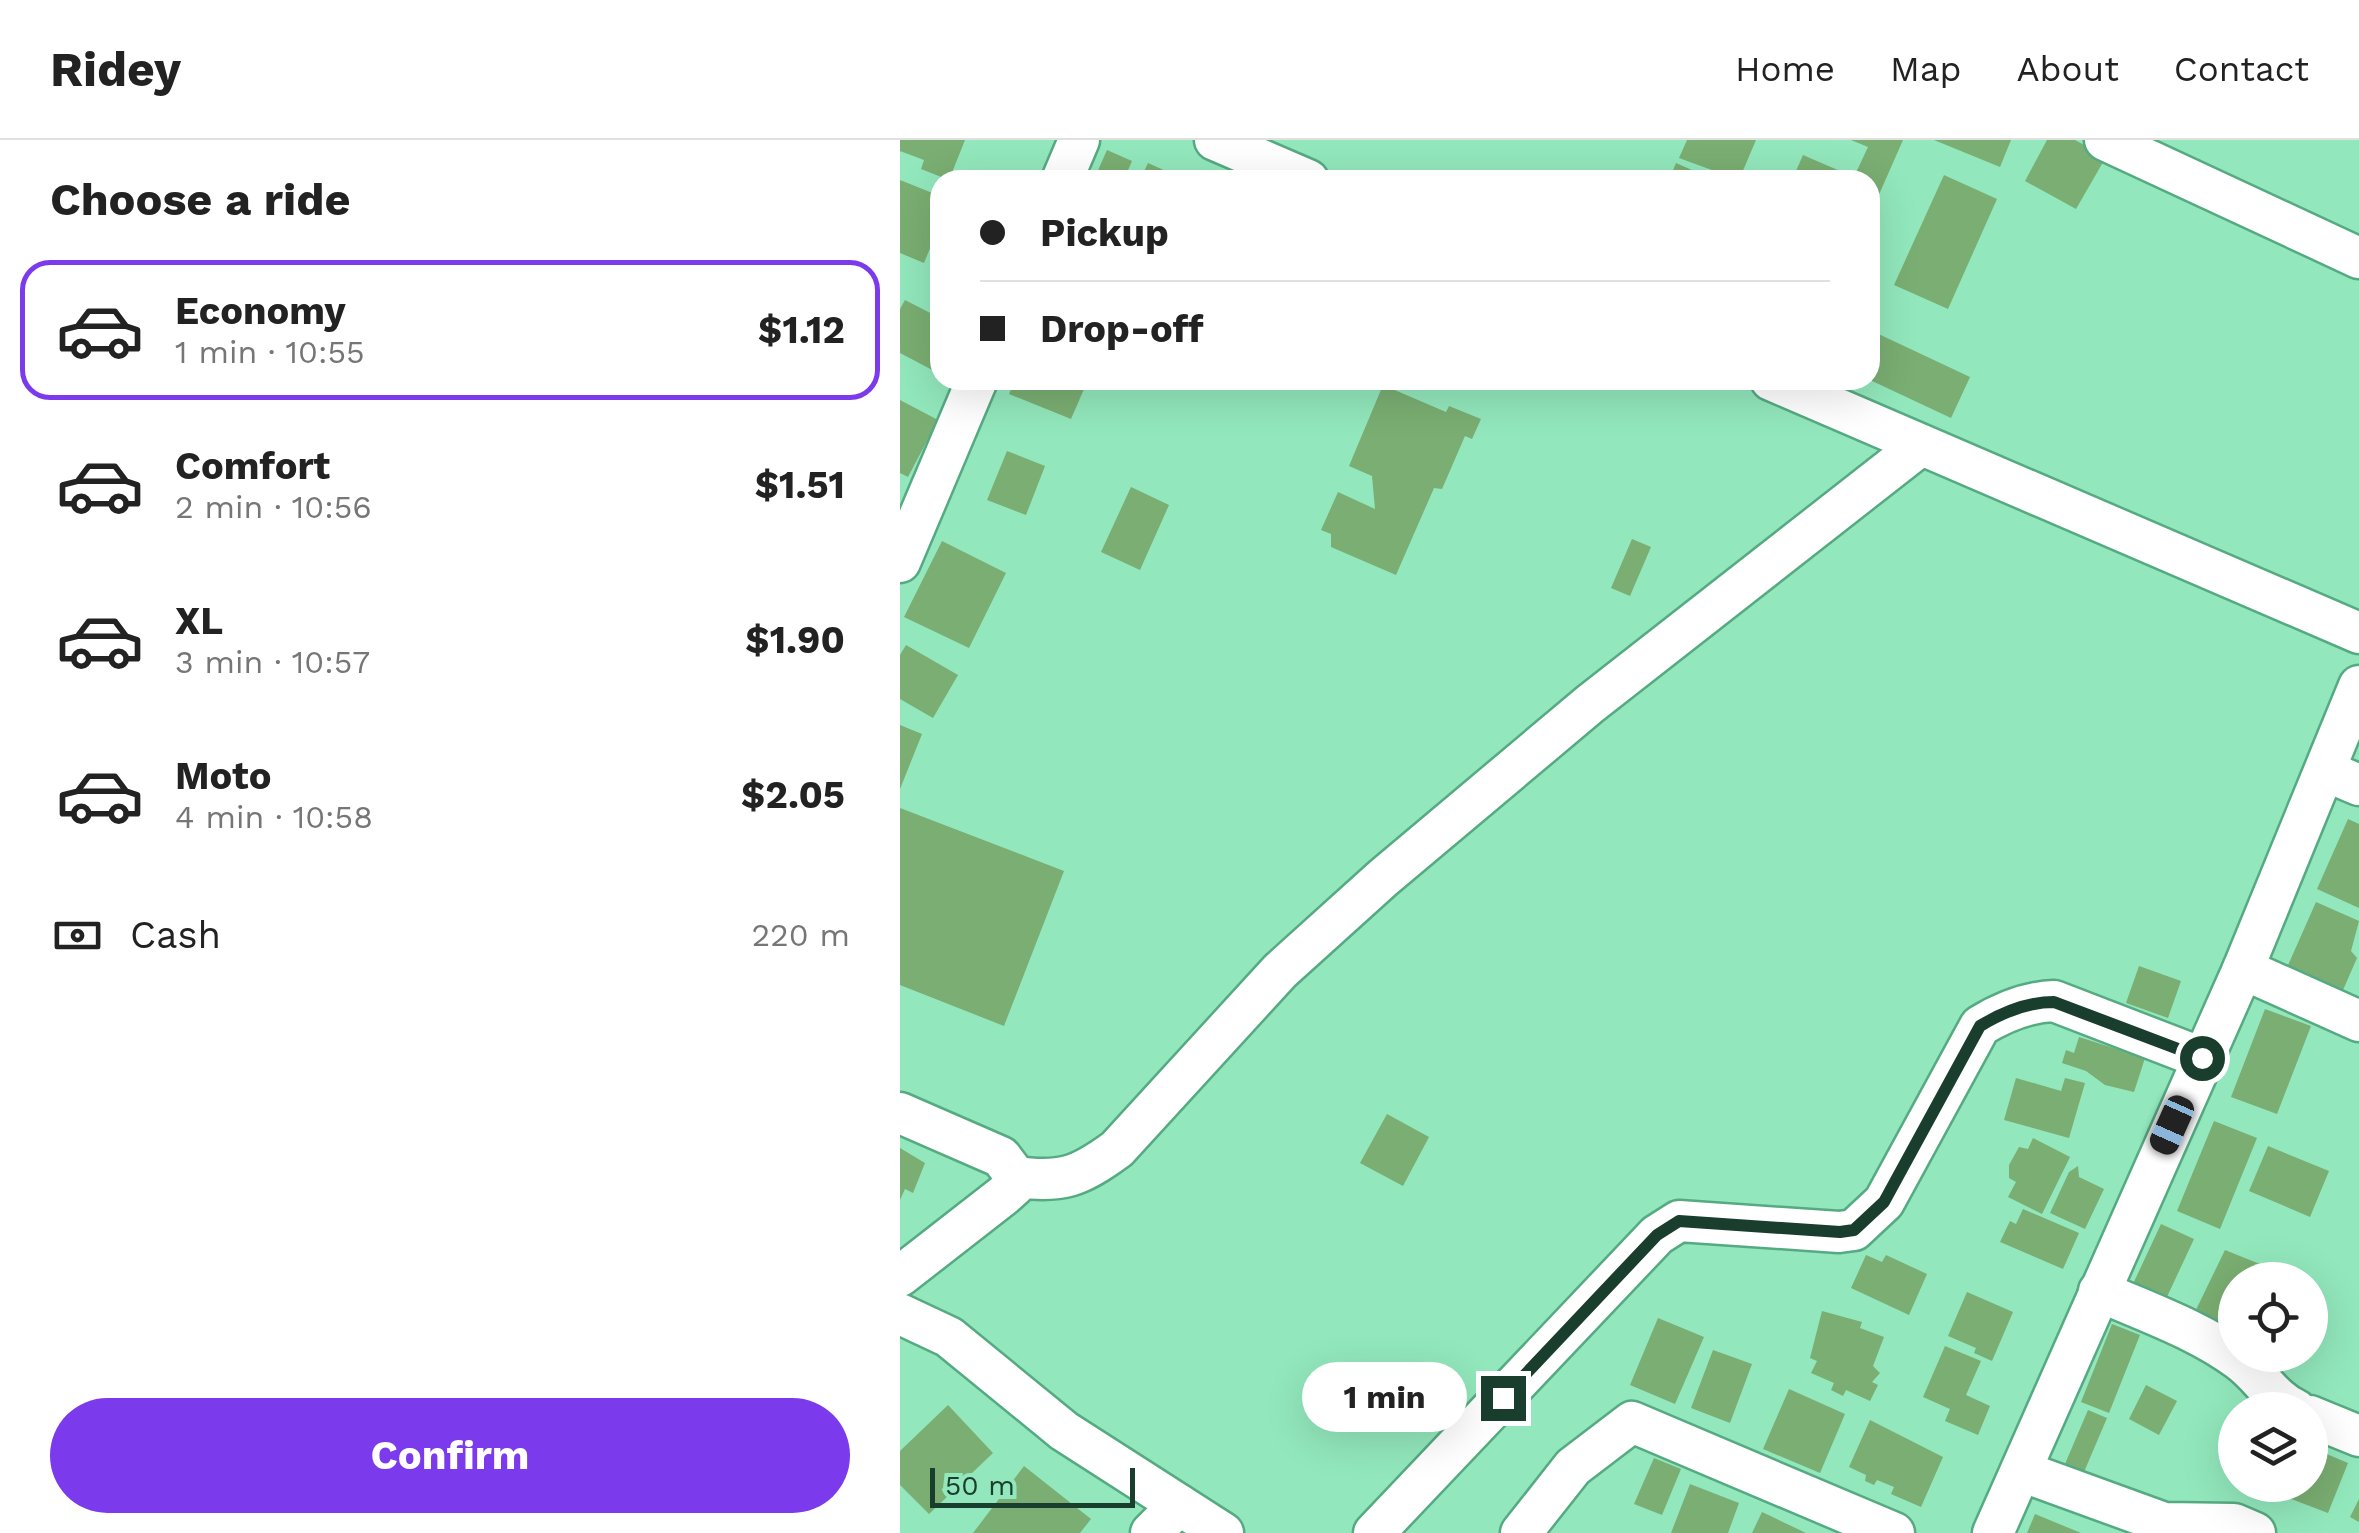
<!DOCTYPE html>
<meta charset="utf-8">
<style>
:root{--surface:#fff;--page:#f6f6f6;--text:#222;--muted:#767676;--line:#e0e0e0;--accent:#7c3aed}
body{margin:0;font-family:"Work Sans",sans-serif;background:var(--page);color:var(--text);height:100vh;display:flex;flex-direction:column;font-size:38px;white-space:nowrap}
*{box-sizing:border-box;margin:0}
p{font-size:32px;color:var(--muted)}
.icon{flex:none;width:55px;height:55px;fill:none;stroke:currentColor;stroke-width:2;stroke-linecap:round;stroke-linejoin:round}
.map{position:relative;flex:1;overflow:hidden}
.sheet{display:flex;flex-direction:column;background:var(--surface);width:900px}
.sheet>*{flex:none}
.guide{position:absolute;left:30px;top:30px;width:950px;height:220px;border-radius:30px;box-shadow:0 10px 40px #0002;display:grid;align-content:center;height:220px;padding:0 50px;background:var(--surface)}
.controls{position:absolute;left:1318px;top:1122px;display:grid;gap:20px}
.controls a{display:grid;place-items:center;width:110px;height:110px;border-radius:50%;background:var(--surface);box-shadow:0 10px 40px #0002;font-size:50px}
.scale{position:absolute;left:30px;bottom:25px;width:205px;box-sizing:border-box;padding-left:10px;border:5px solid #1a3e2d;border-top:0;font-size:28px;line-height:35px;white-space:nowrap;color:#1a3e2d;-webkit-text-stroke:8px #92e7bc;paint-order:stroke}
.end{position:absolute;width:45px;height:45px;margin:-22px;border:12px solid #1a3e2d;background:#fff;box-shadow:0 0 0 5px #fff}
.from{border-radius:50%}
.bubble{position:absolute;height:70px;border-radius:35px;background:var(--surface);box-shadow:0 10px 40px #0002;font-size:32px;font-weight:700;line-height:70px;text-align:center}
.car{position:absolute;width:30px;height:60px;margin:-30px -15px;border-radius:12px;box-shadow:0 0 8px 2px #0007;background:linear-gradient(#222 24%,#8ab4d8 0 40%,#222 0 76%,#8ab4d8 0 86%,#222 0)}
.guide b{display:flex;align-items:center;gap:35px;height:95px;font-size:38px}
.guide b+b{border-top:2px solid var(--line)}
.guide i{width:25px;height:25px;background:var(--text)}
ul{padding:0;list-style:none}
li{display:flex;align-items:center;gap:30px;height:140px;margin:0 20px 15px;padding:0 30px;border:5px solid transparent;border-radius:30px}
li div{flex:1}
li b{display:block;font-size:38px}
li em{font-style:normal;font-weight:700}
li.active{border-color:var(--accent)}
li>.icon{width:90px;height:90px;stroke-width:1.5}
h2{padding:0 50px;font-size:45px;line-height:120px}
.pay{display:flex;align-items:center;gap:25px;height:110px;padding:0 50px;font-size:38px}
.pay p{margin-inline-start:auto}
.action{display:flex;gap:20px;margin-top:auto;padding:20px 50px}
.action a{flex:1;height:115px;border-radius:60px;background:var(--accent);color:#fff;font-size:40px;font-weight:700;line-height:115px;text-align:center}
header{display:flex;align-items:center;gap:60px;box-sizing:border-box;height:140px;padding:0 50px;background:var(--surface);border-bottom:2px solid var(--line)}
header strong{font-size:48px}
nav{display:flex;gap:55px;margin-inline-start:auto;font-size:35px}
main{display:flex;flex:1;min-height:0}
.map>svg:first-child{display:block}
.building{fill:#7aae72}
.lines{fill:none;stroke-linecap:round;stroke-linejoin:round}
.minor-casing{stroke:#56aa82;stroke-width:45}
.minor{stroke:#fff;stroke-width:40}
.route{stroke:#1a3e2d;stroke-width:12}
</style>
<header>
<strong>Ridey</strong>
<nav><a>Home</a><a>Map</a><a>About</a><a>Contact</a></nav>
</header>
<main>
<section class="sheet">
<h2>Choose a ride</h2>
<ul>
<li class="active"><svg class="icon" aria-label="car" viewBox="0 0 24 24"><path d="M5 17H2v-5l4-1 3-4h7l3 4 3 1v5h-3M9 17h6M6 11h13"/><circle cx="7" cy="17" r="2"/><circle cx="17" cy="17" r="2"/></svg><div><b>Economy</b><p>1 min · 10:55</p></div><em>$1.12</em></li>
<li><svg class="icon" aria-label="car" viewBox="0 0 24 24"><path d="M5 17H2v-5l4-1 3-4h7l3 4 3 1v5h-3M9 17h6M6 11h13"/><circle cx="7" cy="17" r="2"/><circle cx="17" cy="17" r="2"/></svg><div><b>Comfort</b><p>2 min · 10:56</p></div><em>$1.51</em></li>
<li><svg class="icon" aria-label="car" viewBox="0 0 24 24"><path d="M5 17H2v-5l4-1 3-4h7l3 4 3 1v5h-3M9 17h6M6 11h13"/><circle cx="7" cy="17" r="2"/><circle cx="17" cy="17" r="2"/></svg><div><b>XL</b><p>3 min · 10:57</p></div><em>$1.90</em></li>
<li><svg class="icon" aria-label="car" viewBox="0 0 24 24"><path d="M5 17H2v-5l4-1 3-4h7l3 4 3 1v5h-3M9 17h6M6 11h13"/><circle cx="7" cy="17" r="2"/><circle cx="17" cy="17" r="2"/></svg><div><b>Moto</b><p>4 min · 10:58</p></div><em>$2.05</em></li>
</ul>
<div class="pay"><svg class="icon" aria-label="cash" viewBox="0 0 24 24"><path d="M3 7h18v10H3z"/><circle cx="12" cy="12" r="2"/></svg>Cash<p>220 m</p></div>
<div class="action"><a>Confirm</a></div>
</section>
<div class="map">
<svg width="1459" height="1393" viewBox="0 0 1459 1393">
<rect width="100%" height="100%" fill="#92e7bc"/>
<g class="building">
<path d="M0,0H65L49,40L21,29L24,20L0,11Z"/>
<path d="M787,0H856L839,40L779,18Z"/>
<path d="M951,0H1003L970,75V40H892L903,15L954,37L968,7Z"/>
<path d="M1034,0H1111L1100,27Z"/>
<path d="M1147,0H1175L1206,17L1176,69L1125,41Z"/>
<path d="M207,10L232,21L224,40L195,37Z"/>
<path d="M248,23L286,40H240Z"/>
<path d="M776,23L815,40H769Z"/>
<path d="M1044,35L1097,59L1048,169L994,145Z"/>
<path d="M0,40L40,56V84L24,123L0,113Z"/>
<path d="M40,127V150L31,146Z"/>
<path d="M5,160L40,178V234L0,213V169Z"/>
<path d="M970,190L1070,237L1051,278L970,240Z"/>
<path d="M115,240H188L171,279L109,254Z"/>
<path d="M483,245L546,272L549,266L581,279L572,299L565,296L542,349L534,348L496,435L431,407V394L421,390L438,352L475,369L472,336L449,326Z"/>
<path d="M0,260L38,280L8,337L0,333Z"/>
<path d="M107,311L145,326L126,375L87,360Z"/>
<path d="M231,347L269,365L240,430L201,412Z"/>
<path d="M732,399L751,407L730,456L711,448Z"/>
<path d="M42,401L106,433L69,508L4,477Z"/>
<path d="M6,505L58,535L33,578L0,559V515Z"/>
<path d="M0,585L22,594L0,649Z"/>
<path d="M0,668L164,731L104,886L0,845Z"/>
<path d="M1448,679L1459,684V768L1417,749Z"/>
<path d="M1416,762L1459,781L1451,811L1457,818L1440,857L1385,832Z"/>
<path d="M1239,826L1281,841L1268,878L1226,863Z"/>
<path d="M1365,869L1411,886L1377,974L1331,957Z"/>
<path d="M1179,897L1245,918L1234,952L1205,945L1186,931L1162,923L1166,910L1174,913Z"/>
<path d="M1116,938L1161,951L1165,938L1185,943L1169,998L1104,980Z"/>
<path d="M487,974L529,997L503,1046L460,1023Z"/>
<path d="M1314,981L1357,998L1320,1089L1277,1071Z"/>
<path d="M1133,998L1170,1017L1142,1074L1108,1057L1116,1042L1109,1038V1025L1119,1007L1128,1009Z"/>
<path d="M1368,1006L1429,1031L1410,1077L1349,1051Z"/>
<path d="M0,1008L25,1023L13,1053L5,1049L0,1060Z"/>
<path d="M1178,1026L1179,1037L1204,1049L1185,1089L1150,1073L1169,1032Z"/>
<path d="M1123,1069L1179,1093L1163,1129L1100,1102L1110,1081L1116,1084Z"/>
<path d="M1261,1084L1294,1099L1266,1159L1233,1144Z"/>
<path d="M1325,1110L1392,1137L1335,1140V1175L1328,1171L1320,1188L1293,1176Z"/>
<path d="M966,1115L982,1122L986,1115L1027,1134L1009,1175L951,1148Z"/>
<path d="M1067,1152L1113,1172L1092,1221L1074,1213L1076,1208L1048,1196Z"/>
<path d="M922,1171L962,1182L960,1188L984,1197L973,1226L980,1233L972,1242L978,1245L970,1261L946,1250L943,1256L931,1250L934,1243L911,1233L917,1221L910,1218Z"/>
<path d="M758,1178L804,1197L775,1264L730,1245Z"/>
<path d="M1212,1184L1240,1195L1209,1273L1181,1262Z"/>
<path d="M1045,1206L1081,1221L1066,1255L1090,1266L1078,1295L1045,1281L1050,1269L1023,1257Z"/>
<path d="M813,1210L852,1224L830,1283L791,1268Z"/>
<path d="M1246,1245L1277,1261L1259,1295L1229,1279Z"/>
<path d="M889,1249L945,1274L920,1333L863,1309Z"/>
<path d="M48,1265L93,1313L29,1374L0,1345V1311Z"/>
<path d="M1188,1270L1207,1278L1181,1339L1162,1331Z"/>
<path d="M970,1280L1043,1317L1021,1367L991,1354L994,1347L977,1340L974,1345L965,1341L966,1335L949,1327Z"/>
<path d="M1410,1307L1448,1323L1428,1373L1381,1355L1385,1345H1410Z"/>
<path d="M754,1318L781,1329L762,1375L734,1364Z"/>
<path d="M124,1326L191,1379L180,1393H73Z"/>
<path d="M790,1344L839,1363L828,1393H771Z"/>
<path d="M1459,1359V1382L1450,1377Z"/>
<path d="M862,1372L906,1393H852Z"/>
<path d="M1135,1374L1181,1393H1127Z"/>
</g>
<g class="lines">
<defs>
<g id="minor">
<path d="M315,0L408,40"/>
<path d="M1205,0L1459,118"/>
<path d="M162,40L179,0"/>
<path d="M871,240L1459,493"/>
<path d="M0,422L77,240"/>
<path d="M1426,631L1459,645"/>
<path d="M1343,829L1459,881"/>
<path d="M0,973L101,1017L116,1037L114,1046L104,1055L0,1136"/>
<path d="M116,1037C162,1043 179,1037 217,1009L380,831L483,738L690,564L1021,305"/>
<path d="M1199,1151C1246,1172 1297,1189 1339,1220C1360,1235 1372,1259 1396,1270"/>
<path d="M0,1174L49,1197L164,1291L323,1393"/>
<path d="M1410,1276L1459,1296"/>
<path d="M1121,1331L1264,1383L1334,1384L1355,1393"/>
<path d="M251,1393L279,1365"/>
<path d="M474,1393L757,1095L779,1081L939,1092L954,1090L984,1062L1080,886C1103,872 1127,862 1154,861L1302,918"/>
<path d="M621,1393L673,1327L732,1282L994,1393"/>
<path d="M1093,1393L1343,829L1459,546"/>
</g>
</defs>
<use href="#minor" class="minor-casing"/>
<use href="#minor" class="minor"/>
</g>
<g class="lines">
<path class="route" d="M603,1258L757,1095L779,1081L940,1092L954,1090L984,1062L1080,886C1103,872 1127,862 1154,862L1302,918"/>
</g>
</svg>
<div class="controls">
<a><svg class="icon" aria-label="locate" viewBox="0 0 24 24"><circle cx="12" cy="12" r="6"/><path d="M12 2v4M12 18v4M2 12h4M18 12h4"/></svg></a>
<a><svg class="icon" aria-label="layers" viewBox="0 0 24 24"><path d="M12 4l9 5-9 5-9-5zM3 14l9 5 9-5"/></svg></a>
</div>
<div class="scale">50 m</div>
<i class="end from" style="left:1302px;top:918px"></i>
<i class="end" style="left:603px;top:1258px"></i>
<div class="bubble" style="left:402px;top:1222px;width:165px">1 min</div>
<i class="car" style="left:1272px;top:985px;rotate:204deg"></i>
<div class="guide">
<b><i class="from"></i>Pickup</b>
<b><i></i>Drop-off</b>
</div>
</div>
</main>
